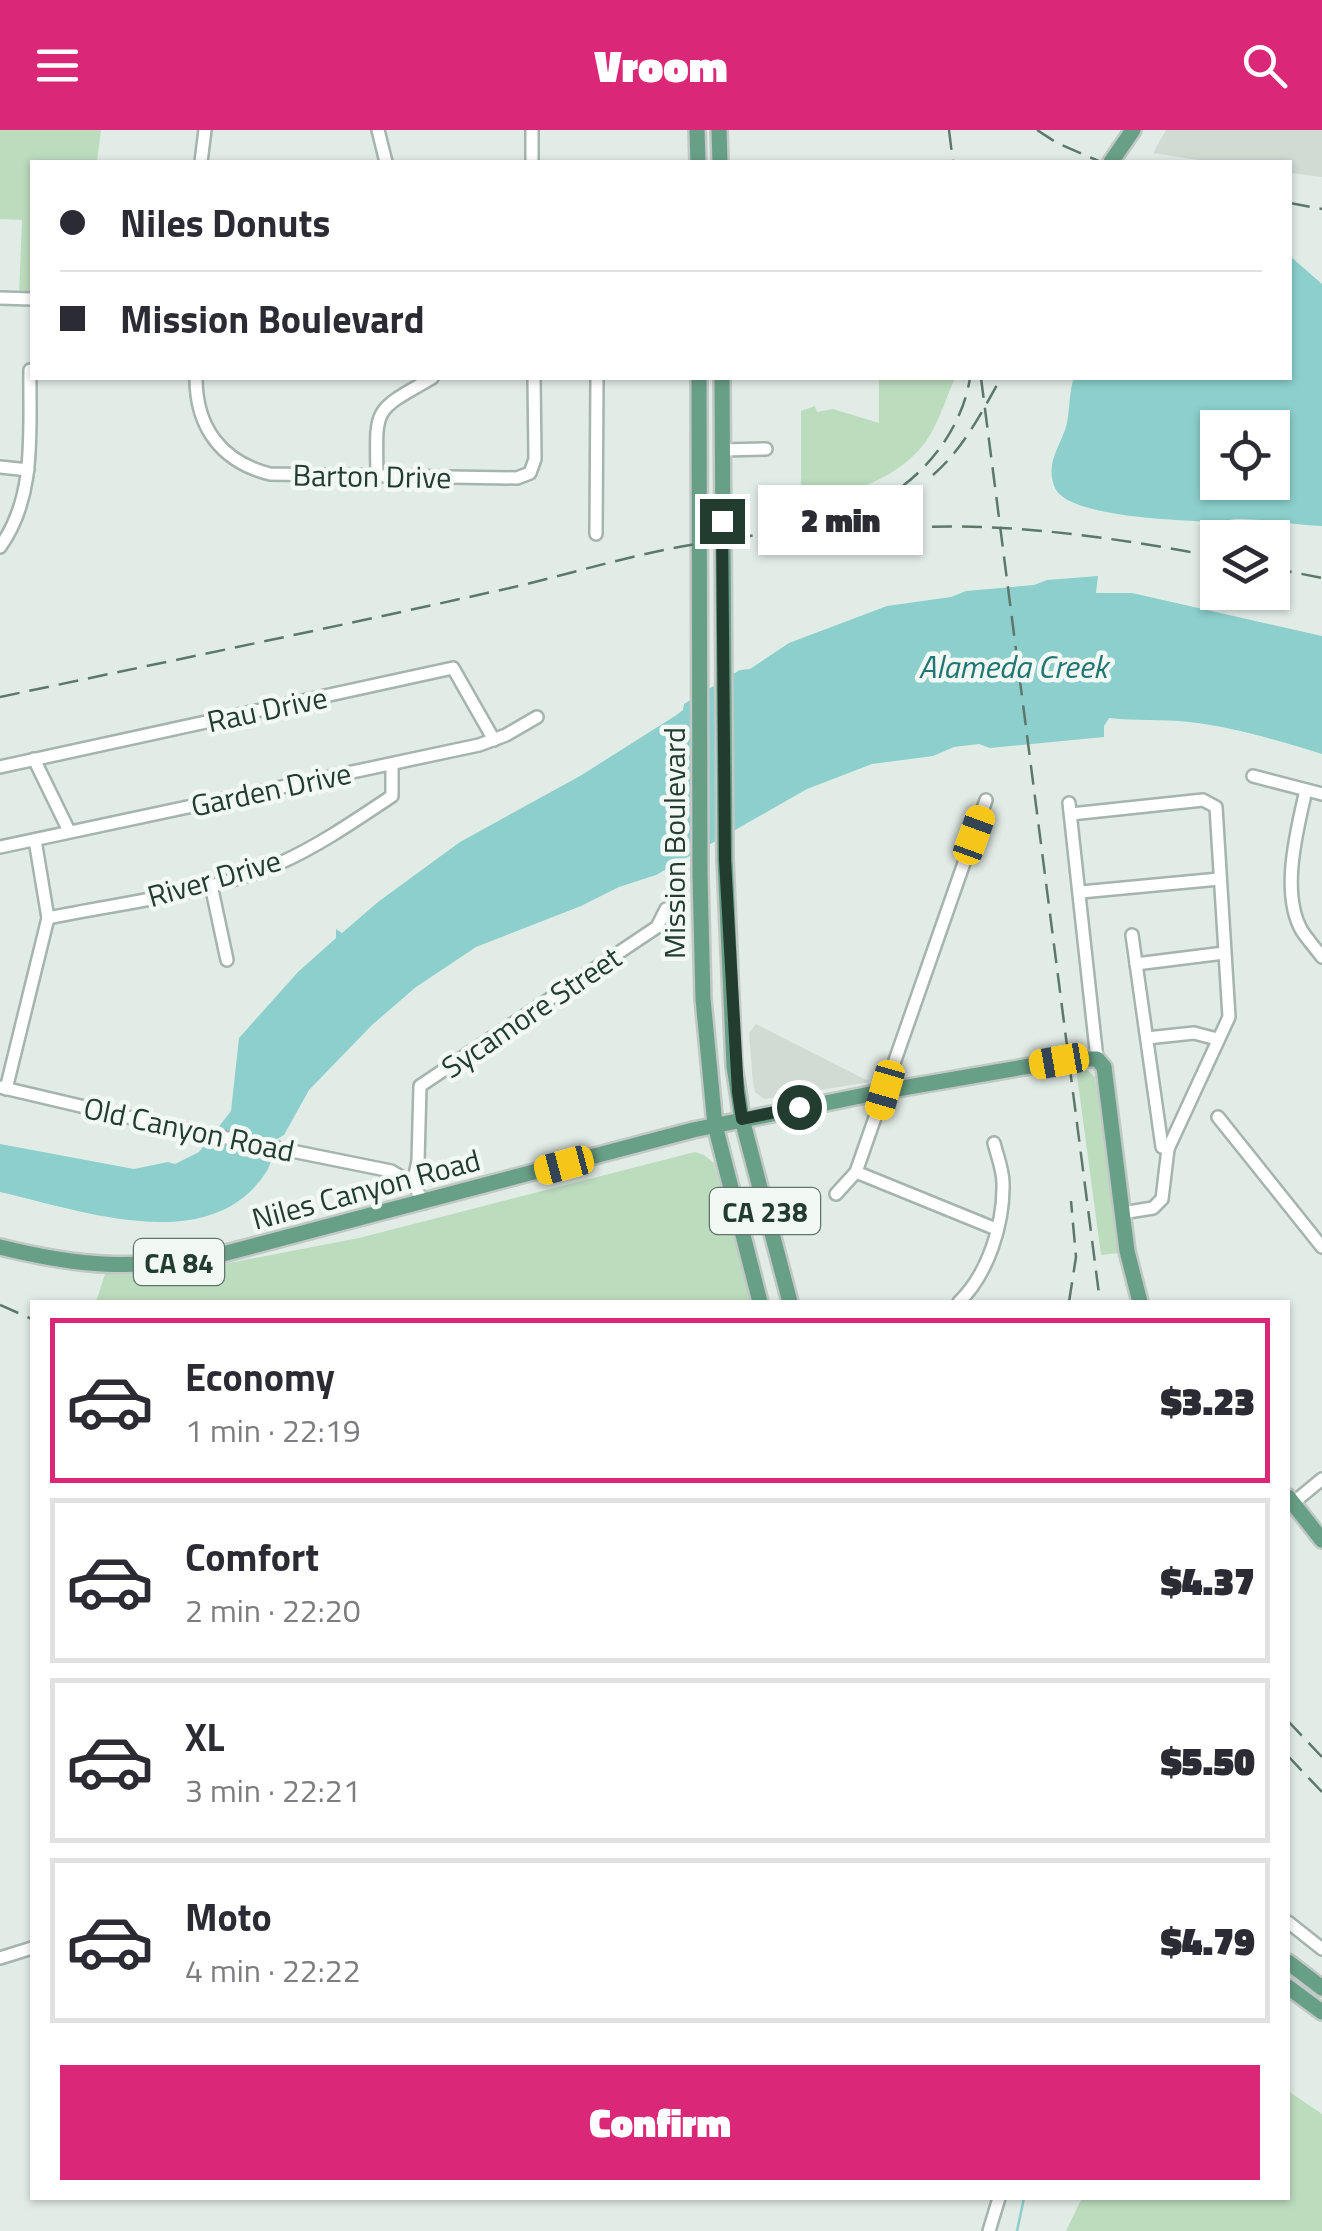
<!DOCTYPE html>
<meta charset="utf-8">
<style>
:root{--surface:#fff;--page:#f7f7f7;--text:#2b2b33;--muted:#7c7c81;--line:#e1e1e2;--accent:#db2777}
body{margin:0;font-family:"Titillium Web",sans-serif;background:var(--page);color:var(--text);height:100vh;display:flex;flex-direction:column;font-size:38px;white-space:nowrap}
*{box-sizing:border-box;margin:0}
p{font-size:32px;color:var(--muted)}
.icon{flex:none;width:55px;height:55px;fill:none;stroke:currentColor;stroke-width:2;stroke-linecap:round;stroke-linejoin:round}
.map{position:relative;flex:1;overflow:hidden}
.drawer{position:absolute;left:30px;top:1170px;width:1260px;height:900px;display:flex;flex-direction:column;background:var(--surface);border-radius:0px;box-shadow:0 2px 8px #0004}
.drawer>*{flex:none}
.guide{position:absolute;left:30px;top:30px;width:1262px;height:220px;border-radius:0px;box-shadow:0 2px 8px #0004;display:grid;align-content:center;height:220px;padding:0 30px;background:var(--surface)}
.fabs{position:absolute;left:1200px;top:280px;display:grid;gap:20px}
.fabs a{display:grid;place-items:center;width:90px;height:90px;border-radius:0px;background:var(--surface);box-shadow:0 2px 8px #0004;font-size:50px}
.end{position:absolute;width:45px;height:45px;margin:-22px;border:12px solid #233c30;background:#fff;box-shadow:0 0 0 5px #fff}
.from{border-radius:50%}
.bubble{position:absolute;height:70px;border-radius:0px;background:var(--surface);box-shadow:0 2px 8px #0004;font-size:32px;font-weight:800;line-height:70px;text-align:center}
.car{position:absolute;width:30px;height:60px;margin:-30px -15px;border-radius:12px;box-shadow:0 0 8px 2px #0007;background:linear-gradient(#f5c518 24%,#345 0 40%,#f5c518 0 76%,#345 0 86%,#f5c518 0)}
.guide b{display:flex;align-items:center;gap:35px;height:95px;font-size:38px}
.guide b+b{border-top:2px solid var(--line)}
.guide i{width:25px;height:25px;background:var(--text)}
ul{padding:18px 0 0;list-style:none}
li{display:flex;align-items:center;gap:30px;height:165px;margin:0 20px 15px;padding:0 10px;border:5px solid var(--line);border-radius:0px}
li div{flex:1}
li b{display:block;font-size:38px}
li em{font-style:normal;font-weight:800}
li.current{border-color:var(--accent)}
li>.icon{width:90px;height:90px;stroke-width:1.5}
.action{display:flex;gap:20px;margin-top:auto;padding:20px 30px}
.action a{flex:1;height:115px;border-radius:0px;background:var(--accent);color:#fff;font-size:40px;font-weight:800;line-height:115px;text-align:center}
header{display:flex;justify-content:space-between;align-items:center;height:130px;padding:0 30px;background:var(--accent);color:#fff;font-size:45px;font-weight:800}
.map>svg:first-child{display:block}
.built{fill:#d0dbd4}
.green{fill:#bcdcbe}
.water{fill:#8ccfcc;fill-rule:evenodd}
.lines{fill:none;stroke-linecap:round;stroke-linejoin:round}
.stream{stroke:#8ccfcc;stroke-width:2.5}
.minor-casing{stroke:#a5b4ac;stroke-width:16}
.major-casing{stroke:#c1c8c5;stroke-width:20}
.minor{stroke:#fff;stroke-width:11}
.major{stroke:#689f87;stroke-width:15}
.rail{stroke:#5d786b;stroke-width:2.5;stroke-dasharray:20 10;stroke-linecap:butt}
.route{stroke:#233c30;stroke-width:12}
.labels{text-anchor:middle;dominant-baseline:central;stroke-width:9;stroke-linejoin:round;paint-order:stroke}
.shield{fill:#f2f8f4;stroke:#61746b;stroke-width:2.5}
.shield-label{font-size:28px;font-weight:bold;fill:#233c30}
.street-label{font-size:30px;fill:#233c30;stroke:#f2f8f4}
.water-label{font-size:32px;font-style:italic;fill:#1f7674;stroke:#f2f8f4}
</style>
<header><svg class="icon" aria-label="menu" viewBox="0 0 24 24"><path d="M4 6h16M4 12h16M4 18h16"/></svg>Vroom<svg class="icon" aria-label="search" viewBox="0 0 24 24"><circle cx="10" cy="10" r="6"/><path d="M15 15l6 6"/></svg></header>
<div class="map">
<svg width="1322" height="2101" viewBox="0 0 1322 2101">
<rect width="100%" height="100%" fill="#e2ece6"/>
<g class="built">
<path d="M1166,0H1322V47L1290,43V32H1211L1153,23Z"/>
<path d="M756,894L870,952L764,969L755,962L753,953L749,903Z"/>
</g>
<g class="green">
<path d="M0,0H101L97,32H32V166L19,165L22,90L0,89Z"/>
<path d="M879,248H955C947,266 940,288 930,305C904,349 846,364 801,376V281L815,276L817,282L833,279L879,293Z"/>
<path d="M1076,938H1085L1095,947L1118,1123L1101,1125Z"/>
<path d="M695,1022L704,1025L714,1033L751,1172H96L105,1144L167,1145L359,1108Z"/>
<path d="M1288,1961L1322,1984V2101H1066L1082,2068H1288Z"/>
</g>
<g class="water">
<path d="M1290,126L1322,154V396C1294,395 1267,389 1238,389C1230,389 1223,392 1215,392C1182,390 1069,388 1055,358C1044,332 1062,315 1067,293C1070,278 1069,261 1074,248H1290ZM1218,298H1272V352H1218Z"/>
<path d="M1098,446L1096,463H1132L1322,506V624C1279,611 1235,597 1189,592C1162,589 1136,591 1109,588L1104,596V607L990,618L979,614L954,617L933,626L872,634L807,659L656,745L619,757L581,776L476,817L416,857L372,895L309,960L284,1005L277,1009C274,1018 272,1030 268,1039C213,1130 81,1080 0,1062V1014L134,1039L168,1032L175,1034L199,1022L231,981L239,908L298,842L336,808V799L342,803L378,772L460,712L580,646L675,586L683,580L684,574L740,540L750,539L789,513L887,476L951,467L966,461L1034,455L1047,450Z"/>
</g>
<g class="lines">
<path class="stream" d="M1017,2101L1024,2068"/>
<defs>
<g id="minor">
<path d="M378,0L386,32"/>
<path d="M532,0V32"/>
<path d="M201,32L205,0"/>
<path d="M0,168L32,169"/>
<path d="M196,248C196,298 222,332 270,344L517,348L530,343L535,329L534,248"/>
<path d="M723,320L766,319"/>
<path d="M0,337L28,340"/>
<path d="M377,346C376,277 372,282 432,248"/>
<path d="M596,404L597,248"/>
<path d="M0,417C37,366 29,299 30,240"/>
<path d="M34,629L69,701"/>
<path d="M0,637L453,538L494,610"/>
<path d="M1253,646L1322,664"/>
<path d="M1306,660C1297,700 1280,763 1302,801C1308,810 1316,819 1322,827"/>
<path d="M1069,673L1097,929"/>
<path d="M1071,684L1203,670L1216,677L1229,887L1168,1019L1162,1069L1153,1078L1122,1083"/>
<path d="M0,717L479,615L506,605L537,587"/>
<path d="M211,755L227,830"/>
<path d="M1081,762L1219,749"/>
<path d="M48,788C125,772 208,764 280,733C320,715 356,690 392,666V634"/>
<path d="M1132,805L1162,1017L1168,1019"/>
<path d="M1136,834L1224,823"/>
<path d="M1147,908L1194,903L1217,909"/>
<path d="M0,957L153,993L391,1041L413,1054L424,1073"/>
<path d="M6,959L48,788L35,710"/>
<path d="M1218,987L1322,1117"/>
<path d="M856,1042L996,1099"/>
<path d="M413,1054L418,1031L420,956L657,797L666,779"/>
<path d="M836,1064L856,1042L986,670"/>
<path d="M959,1172C988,1144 1004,1094 1003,1053C1003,1040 997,1025 994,1013"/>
<path d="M1293,1373L1322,1349"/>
<path d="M1288,1792L1322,1819"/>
<path d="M0,1828L32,1818"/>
<path d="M989,2101L999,2068"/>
</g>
<g id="major">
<path d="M697,0L698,32"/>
<path d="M719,0L720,32"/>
<path d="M1111,32L1133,0"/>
<path d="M699,248L700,745L703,869L715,995L760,1172"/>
<path d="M722,248L725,729L734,936L742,989L790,1172"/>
<path d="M1072,929H1097L1104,937L1127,1121L1140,1172"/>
<path d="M0,1117C80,1137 134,1140 215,1126L693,1000L885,961L1059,931"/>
<path d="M1288,1367L1322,1410"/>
<path d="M1288,1832L1322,1858"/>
<path d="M1288,1857L1322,1882"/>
</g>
</defs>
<use href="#minor" class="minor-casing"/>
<use href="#major" class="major-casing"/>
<use href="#minor" class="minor"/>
<use href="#major" class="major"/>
<g class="rail">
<path d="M949,0L953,32"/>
<path d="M1037,0L1057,13L1101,32"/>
<path d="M1290,73L1322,79"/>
<path d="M981,248L1100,1172"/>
<path d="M933,345C964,318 981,283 1001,248"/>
<path d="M783,413C818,408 854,401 889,399C998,390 1111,407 1218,427"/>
<path d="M1272,438L1322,448"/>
<path d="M0,567C165,532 331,498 496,461C548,450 599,434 650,423C725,405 809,406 879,371C925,347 962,299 970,248"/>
<path d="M1069,1172L1076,1127L1071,1071"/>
<path d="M0,1175L32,1189"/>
<path d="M1288,1591L1322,1627"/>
<path d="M1288,1626L1322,1662"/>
</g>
</g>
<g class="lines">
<path class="route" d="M722,391L725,730L738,962L742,989L799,977"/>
</g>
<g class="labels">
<g class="shield">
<rect x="710" y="1058" width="110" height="46" rx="8"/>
<rect x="134" y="1109" width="90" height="46" rx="8"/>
</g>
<g class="shield-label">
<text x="765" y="1081">CA 238</text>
<text x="179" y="1132">CA 84</text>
</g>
<g class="street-label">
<text transform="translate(372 346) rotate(1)">Barton Drive</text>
<text transform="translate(267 579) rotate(-12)">Rau Drive</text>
<text transform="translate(271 659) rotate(-12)">Garden Drive</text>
<text transform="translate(674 713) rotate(-90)">Mission Boulevard</text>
<text transform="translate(214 748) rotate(-16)">River Drive</text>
<text transform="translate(531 882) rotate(-34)">Sycamore Street</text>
<text transform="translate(189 999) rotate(12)">Old Canyon Road</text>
<text transform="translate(366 1059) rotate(-15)">Niles Canyon Road</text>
</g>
<g class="water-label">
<text x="1013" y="536">Alameda Creek</text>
</g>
</g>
</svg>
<div class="fabs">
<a><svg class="icon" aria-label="locate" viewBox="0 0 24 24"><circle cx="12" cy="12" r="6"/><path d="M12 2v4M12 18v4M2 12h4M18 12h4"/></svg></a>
<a><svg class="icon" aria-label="layers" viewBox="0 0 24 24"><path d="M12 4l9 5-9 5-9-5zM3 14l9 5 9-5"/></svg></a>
</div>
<i class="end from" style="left:799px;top:977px"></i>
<i class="end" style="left:722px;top:391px"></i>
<div class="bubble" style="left:758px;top:355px;width:165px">2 min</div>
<i class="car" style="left:974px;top:705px;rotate:20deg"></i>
<i class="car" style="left:1059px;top:931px;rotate:260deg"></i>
<i class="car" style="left:885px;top:960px;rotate:196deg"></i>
<i class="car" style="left:564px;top:1035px;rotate:255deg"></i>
<div class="guide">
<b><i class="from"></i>Niles Donuts</b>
<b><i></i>Mission Boulevard</b>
</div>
<section class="drawer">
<ul>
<li class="current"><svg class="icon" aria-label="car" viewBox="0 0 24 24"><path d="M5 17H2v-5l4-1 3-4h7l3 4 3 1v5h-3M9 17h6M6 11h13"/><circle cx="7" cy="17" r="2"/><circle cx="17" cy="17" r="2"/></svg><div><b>Economy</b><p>1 min · 22:19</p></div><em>$3.23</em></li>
<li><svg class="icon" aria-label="car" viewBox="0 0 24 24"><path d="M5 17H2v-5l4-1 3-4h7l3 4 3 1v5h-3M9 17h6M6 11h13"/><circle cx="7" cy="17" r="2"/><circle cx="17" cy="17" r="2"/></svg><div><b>Comfort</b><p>2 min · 22:20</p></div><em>$4.37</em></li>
<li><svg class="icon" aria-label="car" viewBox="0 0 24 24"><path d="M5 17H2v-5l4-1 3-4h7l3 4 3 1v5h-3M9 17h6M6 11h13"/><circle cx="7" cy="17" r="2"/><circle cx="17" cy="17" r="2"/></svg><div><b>XL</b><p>3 min · 22:21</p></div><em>$5.50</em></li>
<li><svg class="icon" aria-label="car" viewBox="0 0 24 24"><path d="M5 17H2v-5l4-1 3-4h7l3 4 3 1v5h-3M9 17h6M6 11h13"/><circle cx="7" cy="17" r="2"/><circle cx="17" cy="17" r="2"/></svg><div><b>Moto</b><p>4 min · 22:22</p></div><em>$4.79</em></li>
</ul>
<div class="action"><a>Confirm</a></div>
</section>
</div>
